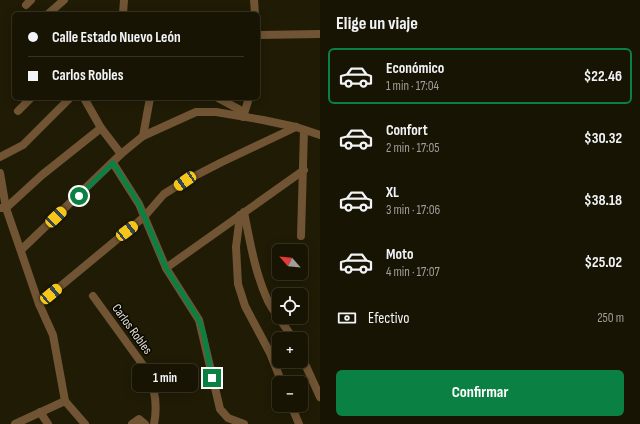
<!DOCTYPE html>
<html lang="es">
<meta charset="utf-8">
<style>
:root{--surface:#181403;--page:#211d0d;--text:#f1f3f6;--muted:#9f9e9a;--line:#363325;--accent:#0b8043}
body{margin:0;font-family:"Sofia Sans Condensed",sans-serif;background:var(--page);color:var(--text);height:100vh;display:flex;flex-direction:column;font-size:15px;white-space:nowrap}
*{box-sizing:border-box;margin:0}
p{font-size:13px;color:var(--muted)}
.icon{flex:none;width:22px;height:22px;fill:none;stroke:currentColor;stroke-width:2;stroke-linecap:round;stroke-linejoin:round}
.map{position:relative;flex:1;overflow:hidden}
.details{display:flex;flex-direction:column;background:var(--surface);width:320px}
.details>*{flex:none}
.guide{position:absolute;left:12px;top:12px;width:248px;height:88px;border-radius:6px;box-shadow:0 2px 10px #0003,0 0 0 1px var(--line);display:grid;align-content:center;height:88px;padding:0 16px;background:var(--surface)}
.needle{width:26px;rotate:297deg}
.tools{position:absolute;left:272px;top:244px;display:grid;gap:8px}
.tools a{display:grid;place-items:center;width:36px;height:36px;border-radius:6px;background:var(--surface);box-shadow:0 2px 10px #0003,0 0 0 1px var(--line);font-size:20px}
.end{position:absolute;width:18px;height:18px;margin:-9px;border:5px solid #0b8043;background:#fff;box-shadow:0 0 0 2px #fff}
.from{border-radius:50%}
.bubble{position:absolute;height:28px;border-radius:6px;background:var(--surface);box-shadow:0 2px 10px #0003,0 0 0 1px var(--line);font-size:13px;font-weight:700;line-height:28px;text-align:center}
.car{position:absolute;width:12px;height:24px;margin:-12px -6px;border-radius:5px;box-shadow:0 0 3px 1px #0007;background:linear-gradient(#f5c518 24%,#345 0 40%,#f5c518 0 76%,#345 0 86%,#f5c518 0)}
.guide b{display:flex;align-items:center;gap:14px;height:38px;font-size:15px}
.guide b+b{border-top:1px solid var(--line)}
.guide i{width:10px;height:10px;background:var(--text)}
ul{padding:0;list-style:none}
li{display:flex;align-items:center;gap:12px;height:56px;margin:0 8px 6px;padding:0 8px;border:2px solid transparent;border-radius:6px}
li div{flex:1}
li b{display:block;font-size:15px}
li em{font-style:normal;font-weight:700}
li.selected{border-color:var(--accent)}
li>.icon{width:36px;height:36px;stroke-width:1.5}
h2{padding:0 16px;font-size:18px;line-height:48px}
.pay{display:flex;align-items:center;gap:10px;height:44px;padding:0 16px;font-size:15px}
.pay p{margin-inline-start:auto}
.cta{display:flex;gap:8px;margin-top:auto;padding:8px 16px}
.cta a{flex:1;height:46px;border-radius:6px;background:var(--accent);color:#fff;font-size:16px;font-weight:700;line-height:46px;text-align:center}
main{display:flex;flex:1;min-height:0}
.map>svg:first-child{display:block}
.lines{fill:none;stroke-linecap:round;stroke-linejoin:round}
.minor{stroke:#705433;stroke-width:8}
.route{stroke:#0b8043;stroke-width:5}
.labels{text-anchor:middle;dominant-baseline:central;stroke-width:3;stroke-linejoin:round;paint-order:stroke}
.street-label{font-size:13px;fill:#e2dfd1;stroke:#070601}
</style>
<main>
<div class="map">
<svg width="320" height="424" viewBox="0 0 320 424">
<rect width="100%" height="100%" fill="#201b04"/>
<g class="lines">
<g class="minor">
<path d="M254,0L255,14"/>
<path d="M26,5L31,0"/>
<path d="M48,14L64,0"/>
<path d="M123,14L124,0"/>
<path d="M258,35L320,34"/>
<path d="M84,98L101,128L121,154"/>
<path d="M218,98L244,112"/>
<path d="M18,111L31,98"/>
<path d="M243,117L249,98"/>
<path d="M143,136L150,98"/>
<path d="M0,157L23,145L70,98"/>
<path d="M113,163L139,204L166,268L199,320L220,409L228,418L244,424"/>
<path d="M0,173L6,208L39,304L53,335L65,401L15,424"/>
<path d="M0,208H6L42,175L101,128"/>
<path d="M244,212C250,242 255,273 268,301C275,315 286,326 293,339"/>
<path d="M240,215L236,247L238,284L245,306L270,353L282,383"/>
<path d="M301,236L304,130"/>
<path d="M21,250L121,154L143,136L196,112H216L263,120L296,127L320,135"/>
<path d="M166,268L304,170"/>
<path d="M93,296L148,372C155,389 158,405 154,424"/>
<path d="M39,304L144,217L164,194L185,181L222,162L296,127"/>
<path d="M301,355L320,397"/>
<path d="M65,401L85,424"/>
<path d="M291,405L299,424"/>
<path d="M40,412L48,424"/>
<path d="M132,424L139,419L145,424"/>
</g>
</g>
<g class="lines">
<path class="route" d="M79,196L113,163L139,204L166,268L199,320L204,335L212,378"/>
</g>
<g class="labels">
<g class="street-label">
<text transform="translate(132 329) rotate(54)">Carlos Robles</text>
</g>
</g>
</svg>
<div class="tools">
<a><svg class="needle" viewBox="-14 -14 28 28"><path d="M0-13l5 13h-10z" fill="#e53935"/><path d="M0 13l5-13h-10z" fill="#9f9e9a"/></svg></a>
<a><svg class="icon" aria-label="locate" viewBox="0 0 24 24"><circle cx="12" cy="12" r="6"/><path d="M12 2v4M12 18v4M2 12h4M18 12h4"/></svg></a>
<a>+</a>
<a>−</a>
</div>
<i class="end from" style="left:79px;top:196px"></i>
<i class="end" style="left:212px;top:378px"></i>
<div class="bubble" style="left:132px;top:364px;width:66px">1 min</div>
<i class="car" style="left:185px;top:181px;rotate:236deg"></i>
<i class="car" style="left:56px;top:217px;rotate:46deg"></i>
<i class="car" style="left:127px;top:231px;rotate:52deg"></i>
<i class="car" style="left:51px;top:294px;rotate:50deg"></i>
<div class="guide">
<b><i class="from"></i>Calle Estado Nuevo León</b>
<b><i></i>Carlos Robles</b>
</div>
</div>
<section class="details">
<h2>Elige un viaje</h2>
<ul>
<li class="selected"><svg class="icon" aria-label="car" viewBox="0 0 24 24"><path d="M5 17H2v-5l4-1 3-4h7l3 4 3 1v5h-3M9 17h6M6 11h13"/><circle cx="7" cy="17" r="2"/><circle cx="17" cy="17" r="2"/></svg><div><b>Económico</b><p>1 min · 17:04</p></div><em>$22.46</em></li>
<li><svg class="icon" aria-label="car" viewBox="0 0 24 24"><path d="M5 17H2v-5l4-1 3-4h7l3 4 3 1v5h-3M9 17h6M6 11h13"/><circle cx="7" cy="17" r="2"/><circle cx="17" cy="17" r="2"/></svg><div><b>Confort</b><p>2 min · 17:05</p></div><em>$30.32</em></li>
<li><svg class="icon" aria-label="car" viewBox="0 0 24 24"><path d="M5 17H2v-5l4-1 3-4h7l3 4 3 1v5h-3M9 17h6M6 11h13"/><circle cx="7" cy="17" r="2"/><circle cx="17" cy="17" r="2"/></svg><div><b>XL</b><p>3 min · 17:06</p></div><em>$38.18</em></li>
<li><svg class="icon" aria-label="car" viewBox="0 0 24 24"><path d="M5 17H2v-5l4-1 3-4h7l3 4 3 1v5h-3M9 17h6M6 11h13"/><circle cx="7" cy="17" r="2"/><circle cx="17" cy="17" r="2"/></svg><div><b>Moto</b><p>4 min · 17:07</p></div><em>$25.02</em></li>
</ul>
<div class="pay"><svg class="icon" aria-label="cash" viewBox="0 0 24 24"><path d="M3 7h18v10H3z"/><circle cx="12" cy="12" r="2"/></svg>Efectivo<p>250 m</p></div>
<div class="cta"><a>Confirmar</a></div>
</section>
</main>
